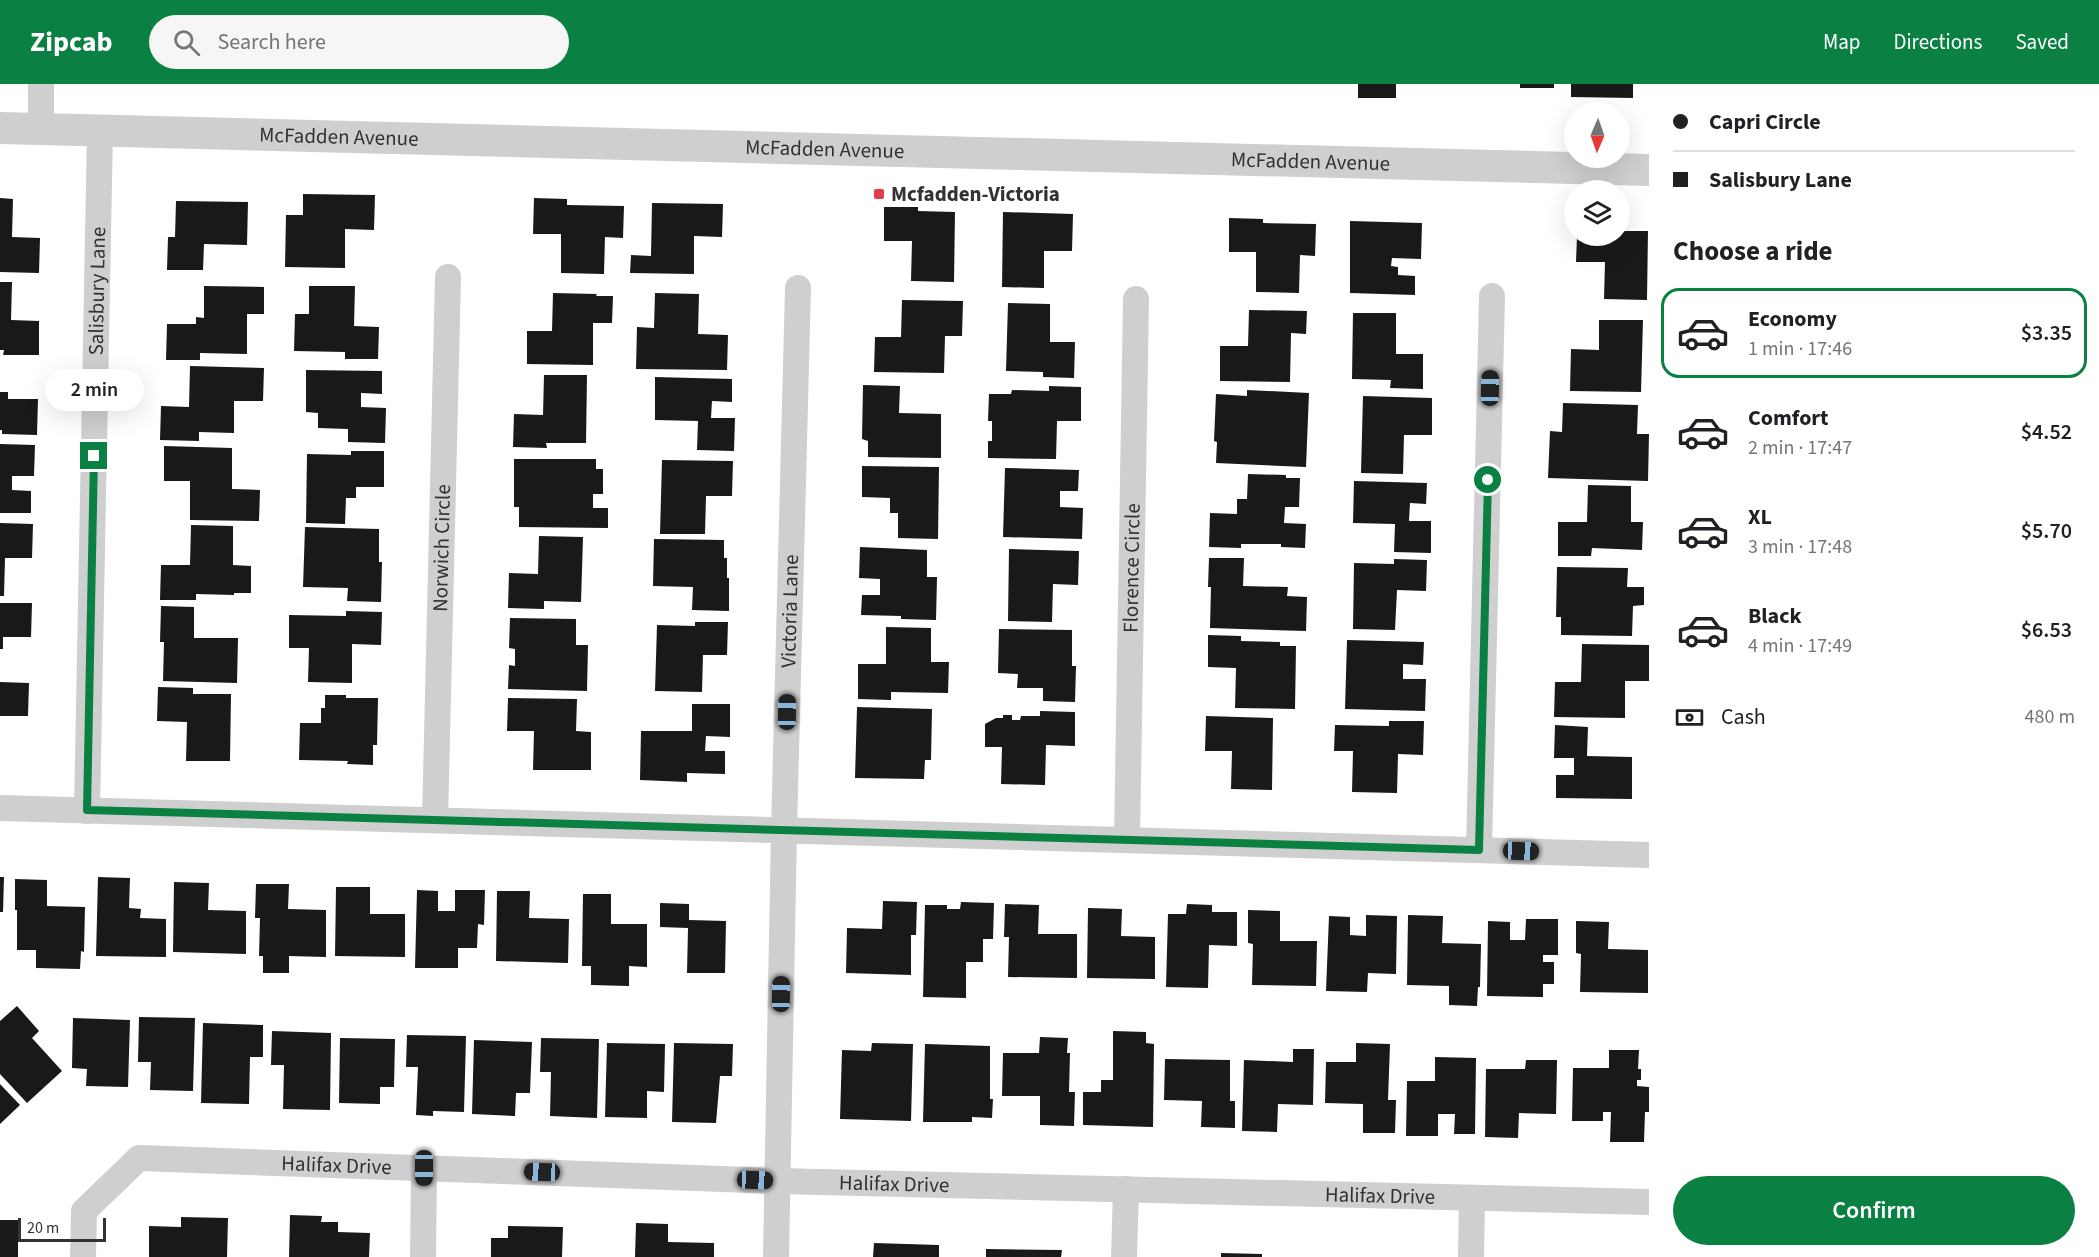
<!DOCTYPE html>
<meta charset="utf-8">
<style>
:root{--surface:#fff;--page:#f6f6f6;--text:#202124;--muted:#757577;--line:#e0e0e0;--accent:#0b8043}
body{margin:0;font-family:"Source Sans 3",sans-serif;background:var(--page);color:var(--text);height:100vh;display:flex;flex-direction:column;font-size:22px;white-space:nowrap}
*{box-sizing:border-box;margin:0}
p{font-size:20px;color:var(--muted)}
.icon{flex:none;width:33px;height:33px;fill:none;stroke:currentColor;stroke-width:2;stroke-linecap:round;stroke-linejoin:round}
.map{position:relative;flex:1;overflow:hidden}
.panel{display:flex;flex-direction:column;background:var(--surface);width:450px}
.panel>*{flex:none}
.hud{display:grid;align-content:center;height:132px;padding:0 24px;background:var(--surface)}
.needle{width:39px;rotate:182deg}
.buttons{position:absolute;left:1564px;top:18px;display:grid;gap:12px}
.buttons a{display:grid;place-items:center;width:66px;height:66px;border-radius:50%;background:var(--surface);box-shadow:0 6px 24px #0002;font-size:30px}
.scale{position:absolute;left:18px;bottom:15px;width:88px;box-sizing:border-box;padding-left:6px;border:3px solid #323232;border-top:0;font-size:16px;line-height:21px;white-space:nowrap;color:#323232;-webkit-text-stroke:4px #fff;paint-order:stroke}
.end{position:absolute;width:27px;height:27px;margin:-14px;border:8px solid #0b8043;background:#fff;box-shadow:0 0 0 3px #fff}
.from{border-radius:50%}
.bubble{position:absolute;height:42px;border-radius:21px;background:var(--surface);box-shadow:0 6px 24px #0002;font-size:20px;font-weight:600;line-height:42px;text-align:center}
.car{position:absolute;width:18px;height:36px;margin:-18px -9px;border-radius:8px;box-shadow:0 0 4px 2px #0007;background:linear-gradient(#222 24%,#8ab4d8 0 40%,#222 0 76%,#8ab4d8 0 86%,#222 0)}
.hud b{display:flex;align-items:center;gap:21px;height:57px;font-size:22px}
.hud b+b{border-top:2px solid var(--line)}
.hud i{width:15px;height:15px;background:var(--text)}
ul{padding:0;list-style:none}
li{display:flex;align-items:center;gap:18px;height:90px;margin:0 12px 9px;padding:0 12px;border:3px solid transparent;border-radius:18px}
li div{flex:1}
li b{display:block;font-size:22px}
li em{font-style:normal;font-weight:600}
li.active{border-color:var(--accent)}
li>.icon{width:54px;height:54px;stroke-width:1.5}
h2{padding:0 24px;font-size:27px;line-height:72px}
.pay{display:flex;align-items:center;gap:15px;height:66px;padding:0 24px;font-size:22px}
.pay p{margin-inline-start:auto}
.primary-button{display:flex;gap:12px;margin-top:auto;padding:12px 24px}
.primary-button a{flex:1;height:69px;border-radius:36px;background:var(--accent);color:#fff;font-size:24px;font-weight:600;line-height:69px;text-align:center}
header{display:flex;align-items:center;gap:36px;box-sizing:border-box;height:84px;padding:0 30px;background:var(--accent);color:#fff}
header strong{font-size:28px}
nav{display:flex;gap:33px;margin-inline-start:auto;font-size:21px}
.search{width:420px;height:54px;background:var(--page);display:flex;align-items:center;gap:15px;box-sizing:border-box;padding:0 21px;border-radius:33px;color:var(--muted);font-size:22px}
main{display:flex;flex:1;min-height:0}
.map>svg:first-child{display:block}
.building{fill:#191919}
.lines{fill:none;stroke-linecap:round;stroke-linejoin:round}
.minor{stroke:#cfcfcf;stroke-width:26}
.tertiary{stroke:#cfcfcf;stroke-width:32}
.route{stroke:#0b8043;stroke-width:8}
.poi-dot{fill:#e33b4b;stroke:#fff;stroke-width:2}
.labels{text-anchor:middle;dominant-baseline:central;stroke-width:6;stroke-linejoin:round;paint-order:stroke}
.street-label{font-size:21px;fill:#323232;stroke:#fff}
.poi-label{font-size:21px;font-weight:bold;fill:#323232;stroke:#fff;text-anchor:start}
</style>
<header>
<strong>Zipcab</strong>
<div class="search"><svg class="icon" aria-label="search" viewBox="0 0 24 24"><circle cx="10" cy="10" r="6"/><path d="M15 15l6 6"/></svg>Search here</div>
<nav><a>Map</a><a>Directions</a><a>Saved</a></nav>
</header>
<main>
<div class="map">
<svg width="1649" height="1173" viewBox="0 0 1649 1173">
<rect width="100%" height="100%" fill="#fff"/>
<g class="building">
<rect x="1358" y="0" width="38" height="14"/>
<rect x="1520" y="0" width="34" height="4"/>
<path d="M1571,0H1633V14L1571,13Z"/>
<path d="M303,110L375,111L374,146L345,145V184L285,183L286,131H303Z"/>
<path d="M0,114L13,115L12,153L40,154L39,189L0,188Z"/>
<path d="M534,114L567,115V121L624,122L623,154L605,153L604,190L561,189V150H533Z"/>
<path d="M176,117L248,118L247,161L204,160L203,186H167L168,153H175Z"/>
<path d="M652,119L723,120L722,153L694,152V190L630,189L631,171L651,172Z"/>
<path d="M884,123H918V127L955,128L954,198L911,197L912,157H884Z"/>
<path d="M1003,128L1073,130L1072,167H1044V204L1002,203Z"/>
<path d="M1229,134L1263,135V139L1316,140L1315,172L1300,171L1299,209L1256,208V168H1229Z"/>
<path d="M1350,137L1422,139L1421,175L1392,174L1391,182L1398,183V191L1415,192V211L1350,209Z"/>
<path d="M1620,147H1648L1647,216L1604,215L1605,178H1576L1577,152H1620Z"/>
<path d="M0,198H12L11,236L39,237V271H3L4,266H0Z"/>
<path d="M204,202L264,203V230H247V270L200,269V276H166L167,240H196V233L204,234Z"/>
<path d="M309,202H355L354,242L379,243L378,275H345V268L294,267L295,230H309Z"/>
<path d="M553,209L597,210L596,212H613L612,239H593V281L527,280V247H552Z"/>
<path d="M655,209L699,210L698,250L728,251L727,286L636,285L637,243L654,244Z"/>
<path d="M902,216L963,217L962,252H945L944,289L874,288L875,253H901Z"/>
<path d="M1008,219L1050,220V258H1075L1074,294L1043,293V288L1006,287Z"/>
<path d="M1249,226L1307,227L1306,250L1291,249L1290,298L1220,297V262H1248Z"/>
<path d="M1353,229H1396V270H1423V305L1390,304L1391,296L1352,295Z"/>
<path d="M1599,236H1643L1641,308L1570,307L1571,265L1599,266Z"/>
<path d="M190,282L264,284L263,317H234V349L199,348V357L160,356L161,322L189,323Z"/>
<path d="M306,286L382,287V310L361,309V323L386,324L385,359L348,358V345L318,344V329L306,328Z"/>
<path d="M544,291H587L586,359H546L547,364L513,363L514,330L543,331Z"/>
<path d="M655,293L732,295V318L712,317L711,334H735L734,367L697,366L698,337L655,336Z"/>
<path d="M863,301L900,302L899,329L941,330V374L868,373V357L862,355Z"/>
<path d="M1049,302L1081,303V337H1057L1056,375L988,374V357H992V337H988L989,310H1011L1012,306L1049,307Z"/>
<path d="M1247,306L1309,309L1306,383L1216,379L1217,358L1214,357L1216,310L1247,312Z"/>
<path d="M0,308H8V315H38L37,351L2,350V346H0Z"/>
<path d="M1363,312L1432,314V351H1404L1403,390L1361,389Z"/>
<path d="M1563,319L1638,321L1637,350H1649L1648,397L1548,394L1550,347L1562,348Z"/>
<path d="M0,360L35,361L34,392H12V406L31,407V429H0Z"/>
<path d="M164,362L232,364V405L260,406L259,437L190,436V397H164Z"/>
<path d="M351,367H384V403H356V414H346L345,440L306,439L307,370L351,371Z"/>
<path d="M514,375H596V385H603V410H593V424H608V444L519,443V423H514Z"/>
<path d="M662,376L733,377L732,412H706L705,450H660Z"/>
<path d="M862,382L939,383L938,455L898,454V429H890V414L862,413Z"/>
<path d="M1005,384L1079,386L1078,407H1060V423L1083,424L1082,455L1003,453Z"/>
<path d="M1248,390L1286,391V394H1300L1299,423H1285L1284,439L1306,440L1305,464L1281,463V460H1241V464L1209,463L1210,429L1237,430V415H1247Z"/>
<path d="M1354,397L1427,399L1426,420L1410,419L1409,437H1431V469L1394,468L1395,440L1353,439Z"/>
<path d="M1588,401L1631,402V438H1643L1642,466L1592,464L1591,472H1558V438H1587Z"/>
<path d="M0,439L33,440L32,474H5L4,512H0Z"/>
<path d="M191,441L233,442V481L251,482V509H234V511L196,510V516H160L161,481H190Z"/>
<path d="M305,443L379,445V478H382L381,518L347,517L348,504L303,503Z"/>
<path d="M539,452L583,453L581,518L544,517V525L508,524L509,489L538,490Z"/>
<path d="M654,455L724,456V474H727V494H729V527L692,526L693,503L653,502Z"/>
<path d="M860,463L927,466V493H937L936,536L901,535V532L861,531L862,511H880V495L859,494Z"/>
<path d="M1009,465L1079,467L1078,501L1053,500L1052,538L1008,537Z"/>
<path d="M1209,474H1244L1243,502L1288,503L1287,512L1307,513L1306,547L1210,544L1211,503H1208Z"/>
<path d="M1394,475L1427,476L1426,507L1397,506L1395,546L1353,545L1354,479L1394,480Z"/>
<path d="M1557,483L1628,484L1627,503H1644V521L1633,522L1632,552L1561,551V533H1556Z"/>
<path d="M0,519H32L31,553H3V565H0Z"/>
<path d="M161,522L194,523V554H238L237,599L163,597L164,558H160Z"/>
<path d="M346,527L382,528L381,561L352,560V599L308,598L309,564H289V531L346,532Z"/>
<path d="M510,534L576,535V561H588L587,607L508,605L509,581L515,582V565L509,564Z"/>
<path d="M695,538H728L727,571H703L702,608L655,607L657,541L695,542Z"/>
<path d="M886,543L931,544V578H949L948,609L891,608V616L858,615V580H886Z"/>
<path d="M999,545L1072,546V582H1076L1075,618L1043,617V604H1017L1018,590L998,589Z"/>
<path d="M1208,551L1241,552V557L1280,558V562H1296L1295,625L1235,624L1236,584L1208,583Z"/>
<path d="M1347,556L1424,558L1423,581L1403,580V595H1426L1425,627L1345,625Z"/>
<path d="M1582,560L1649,561V597H1625V634L1554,633L1555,598H1581Z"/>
<path d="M0,598L29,599L28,632H0Z"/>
<path d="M158,603L193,604V610H231L230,677H186L187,638L157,637Z"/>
<path d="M325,611H346V614H378L377,661H373V681L347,680L348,677L299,676L300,639H321V624H325Z"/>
<path d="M508,614L577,615L576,647L591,648V686H533L534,647H507Z"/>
<path d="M692,620H730V653L706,652L705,667H725V690L687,689V698L640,696L641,647H692Z"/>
<path d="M857,623L932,625L931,676H925L924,695L855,694Z"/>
<path d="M1040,627L1075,628V662L1046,661L1045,701L1001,700L1002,663H985V640L996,634H1003V631H1012V636H1020L1021,632H1040Z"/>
<path d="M1206,632L1273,634L1272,706L1231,705L1232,667H1205Z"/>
<path d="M1389,637H1424L1423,671L1398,670L1397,709L1352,708L1353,667H1334L1335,641L1389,642Z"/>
<path d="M1555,641L1588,643L1587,672L1632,673V715L1556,714V691H1574V674H1554Z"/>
<path d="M0,793H4L3,828H0Z"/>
<path d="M98,793L130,794L129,824L141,825L140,834L166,835V873L96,872Z"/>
<path d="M15,795L47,796V822L85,823L84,868L81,867L80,885L36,884V866H17V826H15Z"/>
<path d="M174,798L209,799L208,826L246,827V870L173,868Z"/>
<path d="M256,800H289L288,825L326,826V873L289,872V889H263V872H259L260,834H255Z"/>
<path d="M336,803H370V830H405V873L335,872Z"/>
<path d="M417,806L438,807V827H455V806H485L484,841L478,840L477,864H458V884H415Z"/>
<path d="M497,807H530L529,834L569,835L568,879L496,877Z"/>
<path d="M583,810H611V840H647V883L629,882V902L591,901V882H582Z"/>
<path d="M883,817L917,818L916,851H911V891L846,889L847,844L882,845Z"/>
<path d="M961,818L994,819L993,855H983V878H966V914L923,913L925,821H947V825H960Z"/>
<path d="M660,819L689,820V836L726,837L725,889H687L688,844L660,843Z"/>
<path d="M1005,820L1039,821L1038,850H1077V894L1008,893L1009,853H1004Z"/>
<path d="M1187,820L1212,821V828H1237V862L1209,861L1208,904L1166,903L1168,830H1186Z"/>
<path d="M1088,824L1122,825L1121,852L1155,853V895L1087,894Z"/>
<path d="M1248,826L1280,827V857H1317L1316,902L1252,901L1253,860L1248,859Z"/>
<path d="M1366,831L1397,832L1396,890L1368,889L1367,908L1326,907L1329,832L1350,833V851L1366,852Z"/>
<path d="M1408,831L1443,832L1442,859L1481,860L1480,903H1478L1477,922L1449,921V902L1407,901Z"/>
<path d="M1526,835H1558V871H1543V878H1554V900H1543V913L1487,912L1488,837L1510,838V856H1525Z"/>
<path d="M1576,837L1609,838L1608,865L1648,866V909L1580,908L1581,870L1576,869Z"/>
<path d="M17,922L39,947L32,954L62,987L27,1019L0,990V937Z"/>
<path d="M139,933L195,934L193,1007L150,1006L151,978H138Z"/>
<path d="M73,934L130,936L128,1003L86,1002L87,985L72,984Z"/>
<path d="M203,939L263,941V973H250L249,1020L201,1019Z"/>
<path d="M272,947L331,949L330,1026L283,1025L284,981H271Z"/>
<path d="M1113,947L1146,948V959L1154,960L1153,1043L1083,1041V1008H1101V996H1113Z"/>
<path d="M407,951L466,952L464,1028L433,1027V1032L416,1031L418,983H406Z"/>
<path d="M1040,953L1068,954L1067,969H1070L1069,1008H1075L1074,1042L1040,1041V1012H1002L1003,969H1039Z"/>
<path d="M340,954L395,955L394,1003H380V1020L339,1019Z"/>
<path d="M541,954L599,955L597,1034L550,1032L551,988H540Z"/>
<path d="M474,956L532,958L530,1009H516L515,1032L472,1030Z"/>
<path d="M607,959L665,960L664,1008L647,1007V1034L605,1033Z"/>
<path d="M674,959L733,960L732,992H720L716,1039L672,1038Z"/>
<path d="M872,959L913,960L911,1037L840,1035L842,966L871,967Z"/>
<path d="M1356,959L1390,960L1388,1016H1396L1395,1049H1363V1020L1325,1019L1326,978H1356Z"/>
<path d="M925,960L990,962V1015H993L992,1034L972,1033V1038H923Z"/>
<path d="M1293,965H1314L1313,1021L1278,1020L1277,1048L1242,1047L1244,976L1293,978Z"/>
<path d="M1609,966H1639L1638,985H1641V996H1637V1002L1649,1003V1028H1645L1644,1058H1610L1611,1028H1603V1037H1572L1573,984H1609Z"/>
<path d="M1435,973L1476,974L1475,1050H1454L1455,1030H1438V1052H1406L1407,997H1435Z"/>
<path d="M1165,975L1230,976V1017H1235V1044L1201,1043L1202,1017L1164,1016Z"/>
<path d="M1526,976H1557L1556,1030L1519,1029L1518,1054L1485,1053L1486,985H1525Z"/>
<path d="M0,1000L20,1021L0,1040Z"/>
<path d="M290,1131L322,1132L321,1138H338V1148L370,1149L369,1173H289Z"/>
<path d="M181,1133L228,1134L227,1173H149V1142L181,1143Z"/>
<rect x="0" y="1136" width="18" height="37"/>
<path d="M636,1139L668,1140V1158L714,1159V1173H635Z"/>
<path d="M508,1142L563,1143L562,1173H491V1154H508Z"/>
<path d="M874,1159L939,1161V1173H873Z"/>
<path d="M986,1165L1062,1166L1061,1173H986Z"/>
<path d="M1221,1169L1262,1170V1173H1221Z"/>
</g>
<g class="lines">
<g class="minor">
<path d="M41,45V0"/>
<path d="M0,724L1649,771"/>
<path id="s1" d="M87,727L100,46"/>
<path id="s2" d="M435,736L448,193"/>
<path id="s3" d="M1127,756L1136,215"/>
<path d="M1479,766L1492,212"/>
<path id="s4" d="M83,1173L84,1127L139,1074L778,1097L1649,1118"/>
<path d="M423,1173L424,1084"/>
<path id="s5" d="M776,1173L784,746L798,204"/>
<path d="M1124,1173L1126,1105"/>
<path d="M1471,1173L1472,1114"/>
</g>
<path class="tertiary" id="s6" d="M0,44L1649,86"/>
</g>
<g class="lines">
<path class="route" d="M94,372L87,726L1479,766L1488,396"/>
</g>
<rect class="poi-dot" x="873" y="104" width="12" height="12" rx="3"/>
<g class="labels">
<g class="street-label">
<text stroke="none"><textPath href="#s6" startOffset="339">McFadden Avenue</textPath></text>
<text stroke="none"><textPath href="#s6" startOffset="825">McFadden Avenue</textPath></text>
<text stroke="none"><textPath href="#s6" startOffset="1311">McFadden Avenue</textPath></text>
<text stroke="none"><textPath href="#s1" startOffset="520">Salisbury Lane</textPath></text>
<text stroke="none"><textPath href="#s2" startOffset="272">Norwich Circle</textPath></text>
<text stroke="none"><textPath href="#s3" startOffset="272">Florence Circle</textPath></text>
<text stroke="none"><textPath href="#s5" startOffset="646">Victoria Lane</textPath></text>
<text stroke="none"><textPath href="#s4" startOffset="320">Halifax Drive</textPath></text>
<text stroke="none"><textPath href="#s4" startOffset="878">Halifax Drive</textPath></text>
<text stroke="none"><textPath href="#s4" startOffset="1364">Halifax Drive</textPath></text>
</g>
<g class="poi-label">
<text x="891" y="110">Mcfadden-Victoria</text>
</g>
</g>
</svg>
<div class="buttons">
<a><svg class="needle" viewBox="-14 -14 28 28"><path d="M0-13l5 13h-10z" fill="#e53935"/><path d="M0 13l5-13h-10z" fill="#757577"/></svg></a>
<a><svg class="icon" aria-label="layers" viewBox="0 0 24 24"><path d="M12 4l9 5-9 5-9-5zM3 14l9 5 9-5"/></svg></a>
</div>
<div class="scale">20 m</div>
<i class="end from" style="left:1488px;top:396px"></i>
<i class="end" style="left:94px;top:372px"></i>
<div class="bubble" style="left:45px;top:285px;width:99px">2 min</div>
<i class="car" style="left:1490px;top:304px;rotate:1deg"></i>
<i class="car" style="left:787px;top:628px;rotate:1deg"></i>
<i class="car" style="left:1521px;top:767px;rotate:92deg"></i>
<i class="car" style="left:781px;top:910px;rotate:1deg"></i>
<i class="car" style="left:424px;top:1084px;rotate:180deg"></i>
<i class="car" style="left:542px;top:1088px;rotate:272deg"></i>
<i class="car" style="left:755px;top:1096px;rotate:92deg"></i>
</div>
<section class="panel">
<div class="hud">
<b><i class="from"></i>Capri Circle</b>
<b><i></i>Salisbury Lane</b>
</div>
<h2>Choose a ride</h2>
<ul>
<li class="active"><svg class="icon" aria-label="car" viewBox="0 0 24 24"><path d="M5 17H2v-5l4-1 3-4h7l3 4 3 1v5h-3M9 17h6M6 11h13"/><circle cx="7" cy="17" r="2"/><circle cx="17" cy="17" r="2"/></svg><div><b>Economy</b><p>1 min · 17:46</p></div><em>$3.35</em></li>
<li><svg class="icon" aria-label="car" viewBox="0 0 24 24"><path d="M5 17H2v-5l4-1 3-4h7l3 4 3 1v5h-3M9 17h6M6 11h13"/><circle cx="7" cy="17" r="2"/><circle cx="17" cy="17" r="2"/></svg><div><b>Comfort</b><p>2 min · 17:47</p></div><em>$4.52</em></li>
<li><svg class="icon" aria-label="car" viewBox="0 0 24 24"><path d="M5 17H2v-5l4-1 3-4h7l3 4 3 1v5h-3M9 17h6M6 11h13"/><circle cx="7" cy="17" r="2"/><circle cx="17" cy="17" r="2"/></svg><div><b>XL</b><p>3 min · 17:48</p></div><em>$5.70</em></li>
<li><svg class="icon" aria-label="car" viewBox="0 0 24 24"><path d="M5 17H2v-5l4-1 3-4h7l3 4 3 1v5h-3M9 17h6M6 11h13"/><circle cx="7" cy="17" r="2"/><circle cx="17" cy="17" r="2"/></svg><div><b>Black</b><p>4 min · 17:49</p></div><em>$6.53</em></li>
</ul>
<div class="pay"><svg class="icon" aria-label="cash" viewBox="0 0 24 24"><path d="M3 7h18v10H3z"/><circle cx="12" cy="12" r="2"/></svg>Cash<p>480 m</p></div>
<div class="primary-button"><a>Confirm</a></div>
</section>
</main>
